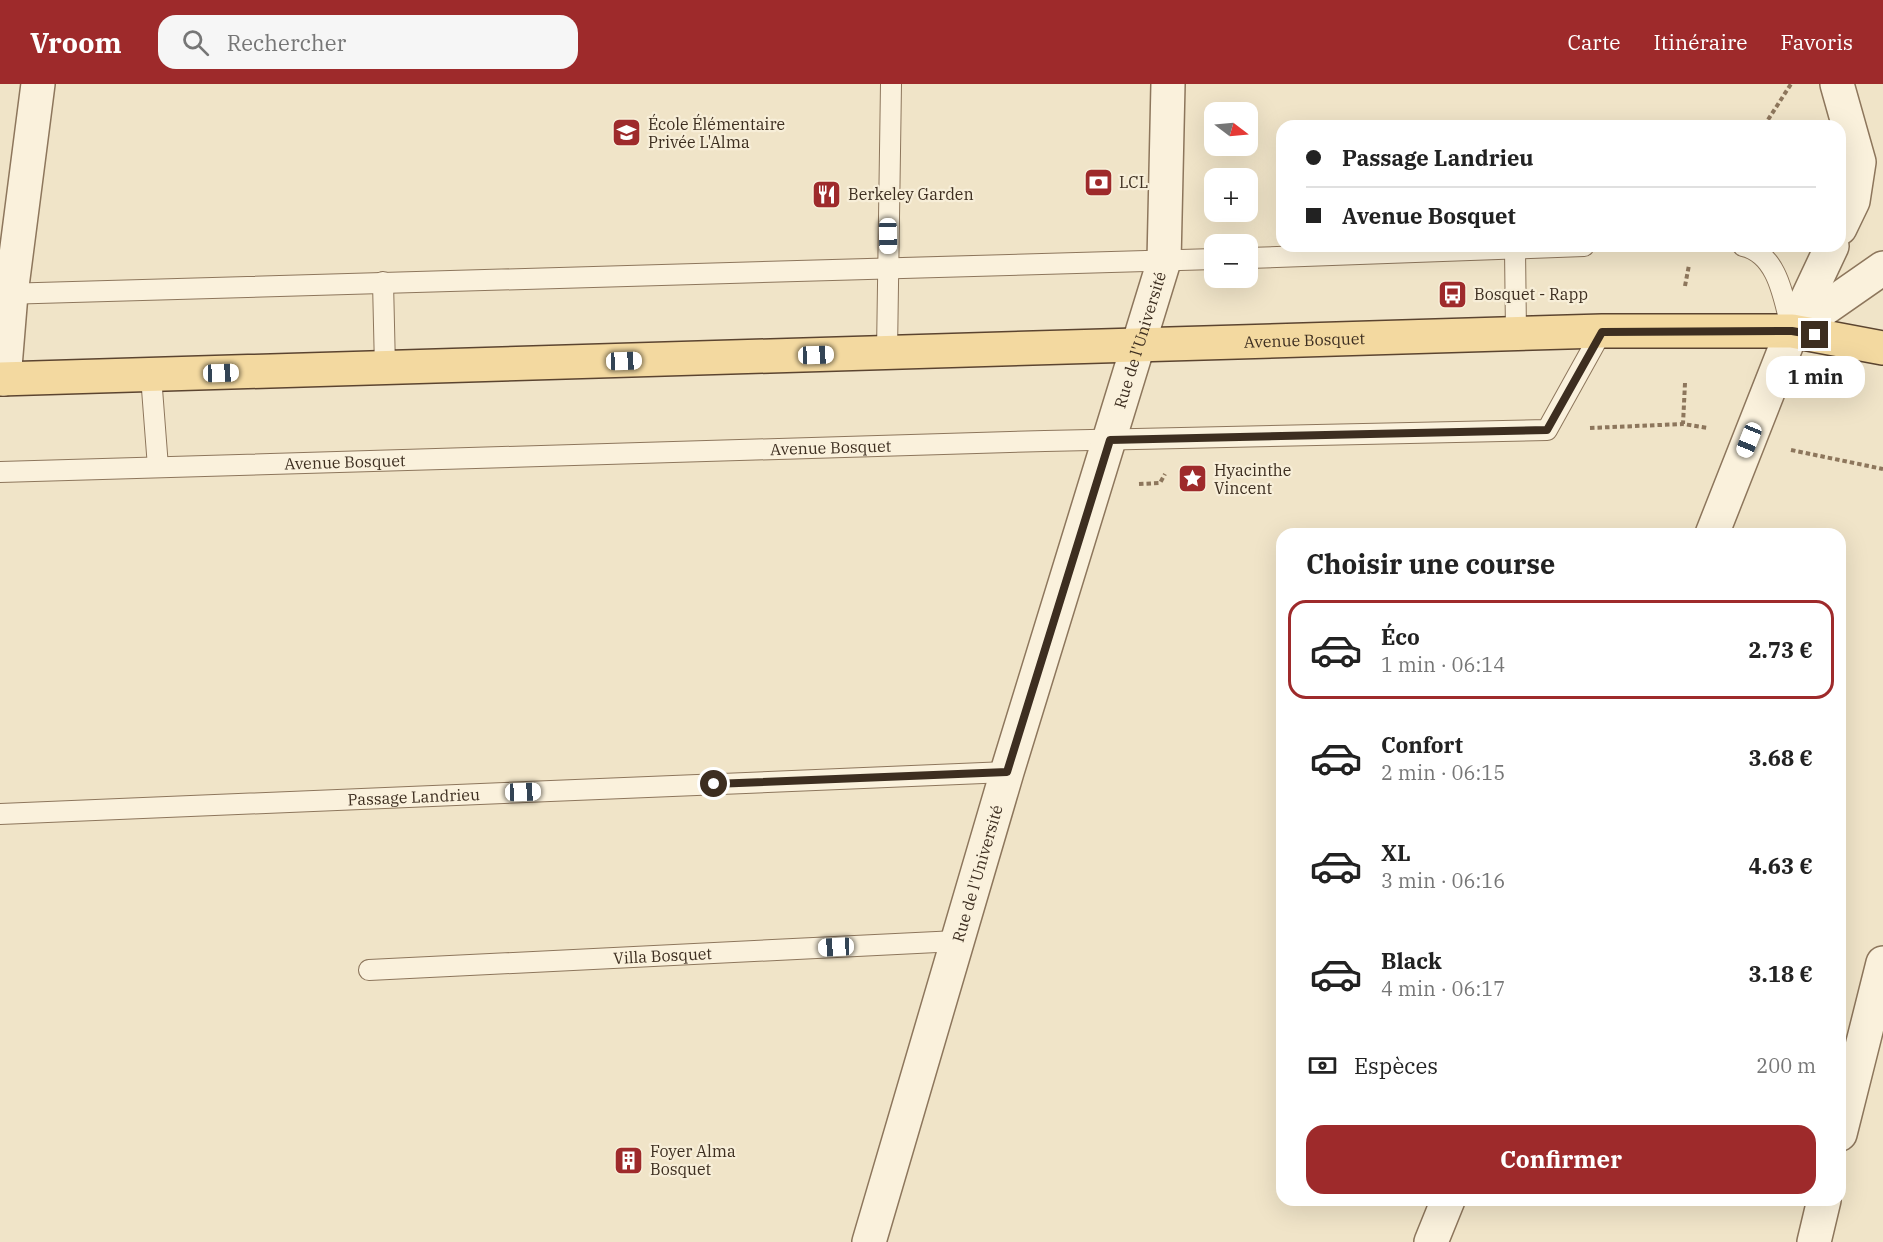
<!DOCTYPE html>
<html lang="fr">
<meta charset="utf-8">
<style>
:root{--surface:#fff;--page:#f6f6f6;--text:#222;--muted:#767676;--line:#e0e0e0;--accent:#9e2a2b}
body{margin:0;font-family:"IBM Plex Serif",serif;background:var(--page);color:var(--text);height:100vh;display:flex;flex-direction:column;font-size:22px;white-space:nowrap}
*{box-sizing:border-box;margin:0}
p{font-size:20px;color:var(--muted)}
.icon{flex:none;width:33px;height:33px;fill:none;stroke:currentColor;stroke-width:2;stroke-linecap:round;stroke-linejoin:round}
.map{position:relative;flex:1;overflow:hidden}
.panel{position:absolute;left:1276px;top:444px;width:570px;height:678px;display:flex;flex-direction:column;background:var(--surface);border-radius:18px;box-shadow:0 6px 24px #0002}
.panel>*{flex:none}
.top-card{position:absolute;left:1276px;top:36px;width:570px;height:132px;border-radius:18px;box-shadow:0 6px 24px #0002;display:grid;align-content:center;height:132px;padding:0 30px;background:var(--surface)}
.needle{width:39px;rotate:106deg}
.buttons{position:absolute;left:1204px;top:18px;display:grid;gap:12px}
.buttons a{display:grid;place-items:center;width:54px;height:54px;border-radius:12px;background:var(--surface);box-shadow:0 6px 24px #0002;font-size:30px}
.end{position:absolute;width:27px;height:27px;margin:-14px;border:8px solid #3d2e20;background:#fff;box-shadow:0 0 0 3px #fff}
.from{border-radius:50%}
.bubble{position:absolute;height:42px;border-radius:18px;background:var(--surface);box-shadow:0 6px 24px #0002;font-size:20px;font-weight:700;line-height:42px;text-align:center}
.car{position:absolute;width:18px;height:36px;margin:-18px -9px;border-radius:8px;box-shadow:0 0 4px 2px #0007;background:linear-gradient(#fff 24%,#345 0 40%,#fff 0 76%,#345 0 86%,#fff 0)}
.top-card b{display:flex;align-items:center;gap:21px;height:57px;font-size:22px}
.top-card b+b{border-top:2px solid var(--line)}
.top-card i{width:15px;height:15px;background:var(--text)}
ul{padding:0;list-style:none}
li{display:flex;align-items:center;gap:18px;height:99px;margin:0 12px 9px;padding:0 18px;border:3px solid transparent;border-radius:18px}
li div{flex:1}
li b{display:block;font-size:22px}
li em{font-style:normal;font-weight:700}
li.active{border-color:var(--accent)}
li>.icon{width:54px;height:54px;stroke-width:1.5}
h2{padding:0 30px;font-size:27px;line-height:72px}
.pay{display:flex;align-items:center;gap:15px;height:66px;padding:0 30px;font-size:22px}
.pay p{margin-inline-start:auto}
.primary-button{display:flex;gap:12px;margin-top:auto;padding:12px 30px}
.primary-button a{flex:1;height:69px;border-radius:18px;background:var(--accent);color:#fff;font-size:24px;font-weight:700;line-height:69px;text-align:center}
header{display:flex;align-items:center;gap:36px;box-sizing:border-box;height:84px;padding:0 30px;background:var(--accent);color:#fff}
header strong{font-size:28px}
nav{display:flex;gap:33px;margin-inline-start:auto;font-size:21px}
.search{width:420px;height:54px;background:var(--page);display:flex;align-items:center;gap:15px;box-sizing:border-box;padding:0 21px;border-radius:18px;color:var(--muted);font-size:22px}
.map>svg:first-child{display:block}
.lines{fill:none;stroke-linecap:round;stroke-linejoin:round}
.lane-casing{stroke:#8d765c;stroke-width:22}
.street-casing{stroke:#8d765c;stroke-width:36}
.primary-casing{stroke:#5b4430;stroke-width:36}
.path{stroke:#8d765c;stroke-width:4;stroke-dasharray:4.5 3;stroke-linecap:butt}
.lane{stroke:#faf1dc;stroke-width:20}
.street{stroke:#faf1dc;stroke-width:33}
.primary{stroke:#f3d9a0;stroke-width:33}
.route{stroke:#3d2e20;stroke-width:8}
.labels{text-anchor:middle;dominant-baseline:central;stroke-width:4.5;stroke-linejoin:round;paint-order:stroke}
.poi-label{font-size:16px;fill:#3d2e20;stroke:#f7eed8;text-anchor:start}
.street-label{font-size:16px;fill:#3d2e20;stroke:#f7eed8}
</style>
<header>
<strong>Vroom</strong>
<div class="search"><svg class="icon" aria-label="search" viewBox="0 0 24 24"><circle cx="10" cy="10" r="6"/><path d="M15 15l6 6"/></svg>Rechercher</div>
<nav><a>Carte</a><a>Itinéraire</a><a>Favoris</a></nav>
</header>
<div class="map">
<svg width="1883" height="1158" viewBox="0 0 1883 1158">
<rect width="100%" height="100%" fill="#f0e4c8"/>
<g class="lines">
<defs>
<g id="lane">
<path d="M1743,162C1779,170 1784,217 1792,247"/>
<path d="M1515,165L1516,249"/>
<path d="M1248,174L1584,162"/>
<path d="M383,198L385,284"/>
<path d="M3,210L1215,175"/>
<path d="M887,268L891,0"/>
<path d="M151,292L158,383"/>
<path id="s1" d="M0,388L1045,357L1547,346L1602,247"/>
<path id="s2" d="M0,730L1007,688"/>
<path id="s3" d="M369,886L957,857"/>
</g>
<g id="street">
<path d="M1837,0L1859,78L1853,117L1840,144"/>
<path d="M1794,246L1883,184"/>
<path d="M4,295L11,210L38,0"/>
<path d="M1712,450L1792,247L1832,162"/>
<path d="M1840,1050L1883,879"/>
<path id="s4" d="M869,1158L1007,688L1164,177L1168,0"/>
<path d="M1431,1158L1448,1116"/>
<path d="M1814,1158L1824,1116"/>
</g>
<g id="primary">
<path id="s5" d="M0,295L1602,247H1792L1883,264"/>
</g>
</defs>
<use href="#lane" class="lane-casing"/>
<use href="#street" class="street-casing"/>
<use href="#primary" class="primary-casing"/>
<g class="path">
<path d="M1764,42L1791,0"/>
<path d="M1685,202L1689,181"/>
<path d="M1685,299L1683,340L1708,344"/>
<path d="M1590,344L1683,340"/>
<path d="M1791,366L1883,385"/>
<path d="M1139,400L1160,399L1165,390"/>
</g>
<use href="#lane" class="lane"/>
<use href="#street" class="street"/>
<use href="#primary" class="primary"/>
</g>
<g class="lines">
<path class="route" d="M714,700L1007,688L1110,356L1547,346L1602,248L1792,247L1815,251"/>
</g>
<defs>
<symbol id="school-square" viewBox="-11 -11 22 22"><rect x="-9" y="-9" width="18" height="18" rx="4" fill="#9e2a2b" stroke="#f7eed8"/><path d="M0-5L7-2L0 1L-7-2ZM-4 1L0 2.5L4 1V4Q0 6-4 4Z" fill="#fff"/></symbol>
<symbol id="bank-square" viewBox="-11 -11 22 22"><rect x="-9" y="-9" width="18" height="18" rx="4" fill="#9e2a2b" stroke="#f7eed8"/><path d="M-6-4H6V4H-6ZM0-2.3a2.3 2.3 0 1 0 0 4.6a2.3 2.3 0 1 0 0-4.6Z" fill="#fff"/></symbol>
<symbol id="restaurant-square" viewBox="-11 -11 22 22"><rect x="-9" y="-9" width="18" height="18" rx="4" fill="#9e2a2b" stroke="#f7eed8"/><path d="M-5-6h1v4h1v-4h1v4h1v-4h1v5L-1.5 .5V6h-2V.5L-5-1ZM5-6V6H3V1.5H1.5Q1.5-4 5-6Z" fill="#fff"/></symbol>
<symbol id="bus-square" viewBox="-11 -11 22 22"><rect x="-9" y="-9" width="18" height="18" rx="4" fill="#9e2a2b" stroke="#f7eed8"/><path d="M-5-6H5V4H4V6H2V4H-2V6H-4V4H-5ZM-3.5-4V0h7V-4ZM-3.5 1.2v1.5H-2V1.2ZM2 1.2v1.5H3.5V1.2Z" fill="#fff"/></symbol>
<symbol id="sight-square" viewBox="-11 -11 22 22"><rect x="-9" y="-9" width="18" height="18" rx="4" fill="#9e2a2b" stroke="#f7eed8"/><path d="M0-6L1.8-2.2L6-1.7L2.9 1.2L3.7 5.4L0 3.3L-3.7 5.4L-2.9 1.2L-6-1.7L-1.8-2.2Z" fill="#fff"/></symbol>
<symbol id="building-square" viewBox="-11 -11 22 22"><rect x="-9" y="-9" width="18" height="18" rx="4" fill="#9e2a2b" stroke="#f7eed8"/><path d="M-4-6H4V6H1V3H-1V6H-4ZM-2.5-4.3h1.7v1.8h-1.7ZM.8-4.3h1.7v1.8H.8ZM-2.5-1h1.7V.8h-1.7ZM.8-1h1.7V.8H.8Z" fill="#fff"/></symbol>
</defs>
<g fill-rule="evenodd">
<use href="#school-square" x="610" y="32" width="33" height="33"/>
<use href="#bank-square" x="1082" y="82" width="33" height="33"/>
<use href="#restaurant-square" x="810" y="94" width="33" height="33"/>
<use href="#bus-square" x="1436" y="194" width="33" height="33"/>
<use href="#sight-square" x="1176" y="378" width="33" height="33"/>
<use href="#building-square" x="612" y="1060" width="33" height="33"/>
</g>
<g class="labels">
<g class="poi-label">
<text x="648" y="40">École Élémentaire<tspan x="648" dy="18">Privée L'Alma</tspan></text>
<text x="1119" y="98">LCL</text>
<text x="848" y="110">Berkeley Garden</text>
<text x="1474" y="210">Bosquet - Rapp</text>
<text x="1214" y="386">Hyacinthe<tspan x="1214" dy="18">Vincent</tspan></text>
<text x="650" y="1067">Foyer Alma<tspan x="650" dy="18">Bosquet</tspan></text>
</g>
<g class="street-label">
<text stroke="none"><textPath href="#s4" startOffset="942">Rue de l'Université</textPath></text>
<text stroke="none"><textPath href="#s5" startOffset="1305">Avenue Bosquet</textPath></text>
<text stroke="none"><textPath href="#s1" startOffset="831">Avenue Bosquet</textPath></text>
<text stroke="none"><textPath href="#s1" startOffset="345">Avenue Bosquet</textPath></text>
<text stroke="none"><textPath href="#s2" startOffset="414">Passage Landrieu</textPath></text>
<text stroke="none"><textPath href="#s4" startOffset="384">Rue de l'Université</textPath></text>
<text stroke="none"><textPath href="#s3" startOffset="294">Villa Bosquet</textPath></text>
</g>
</g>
</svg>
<div class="buttons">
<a><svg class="needle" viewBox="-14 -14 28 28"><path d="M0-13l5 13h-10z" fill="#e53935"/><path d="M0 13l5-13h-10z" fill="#767676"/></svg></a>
<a>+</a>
<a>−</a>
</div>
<i class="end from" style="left:714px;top:700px"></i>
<i class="end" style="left:1815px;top:251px"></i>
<div class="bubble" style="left:1766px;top:272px;width:99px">1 min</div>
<i class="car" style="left:888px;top:152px;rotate:179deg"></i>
<i class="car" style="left:816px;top:271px;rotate:88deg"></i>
<i class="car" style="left:624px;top:277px;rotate:88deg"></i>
<i class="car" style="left:221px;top:289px;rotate:88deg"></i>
<i class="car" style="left:1749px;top:356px;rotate:202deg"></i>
<i class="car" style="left:523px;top:708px;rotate:88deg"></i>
<i class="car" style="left:836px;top:863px;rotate:267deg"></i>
<div class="top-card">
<b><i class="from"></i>Passage Landrieu</b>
<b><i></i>Avenue Bosquet</b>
</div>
<section class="panel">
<h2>Choisir une course</h2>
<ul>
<li class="active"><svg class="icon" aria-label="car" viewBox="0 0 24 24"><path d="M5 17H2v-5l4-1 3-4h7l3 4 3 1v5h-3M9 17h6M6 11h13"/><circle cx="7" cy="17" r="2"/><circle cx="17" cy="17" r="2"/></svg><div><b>Éco</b><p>1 min · 06:14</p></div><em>2.73 €</em></li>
<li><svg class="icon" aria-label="car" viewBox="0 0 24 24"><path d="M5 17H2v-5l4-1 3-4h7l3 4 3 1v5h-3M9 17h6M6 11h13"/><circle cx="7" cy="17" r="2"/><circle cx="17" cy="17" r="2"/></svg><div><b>Confort</b><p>2 min · 06:15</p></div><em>3.68 €</em></li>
<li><svg class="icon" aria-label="car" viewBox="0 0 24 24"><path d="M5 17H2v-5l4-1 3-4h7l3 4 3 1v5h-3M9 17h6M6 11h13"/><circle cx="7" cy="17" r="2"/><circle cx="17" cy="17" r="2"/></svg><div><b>XL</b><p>3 min · 06:16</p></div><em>4.63 €</em></li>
<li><svg class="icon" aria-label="car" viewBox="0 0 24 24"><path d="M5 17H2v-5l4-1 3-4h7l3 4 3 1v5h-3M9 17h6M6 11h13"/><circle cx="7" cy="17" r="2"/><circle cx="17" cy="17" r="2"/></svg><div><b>Black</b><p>4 min · 06:17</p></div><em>3.18 €</em></li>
</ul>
<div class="pay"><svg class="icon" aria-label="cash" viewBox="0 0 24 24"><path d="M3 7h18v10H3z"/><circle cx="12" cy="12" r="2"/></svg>Espèces<p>200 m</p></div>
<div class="primary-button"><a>Confirmer</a></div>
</section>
</div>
